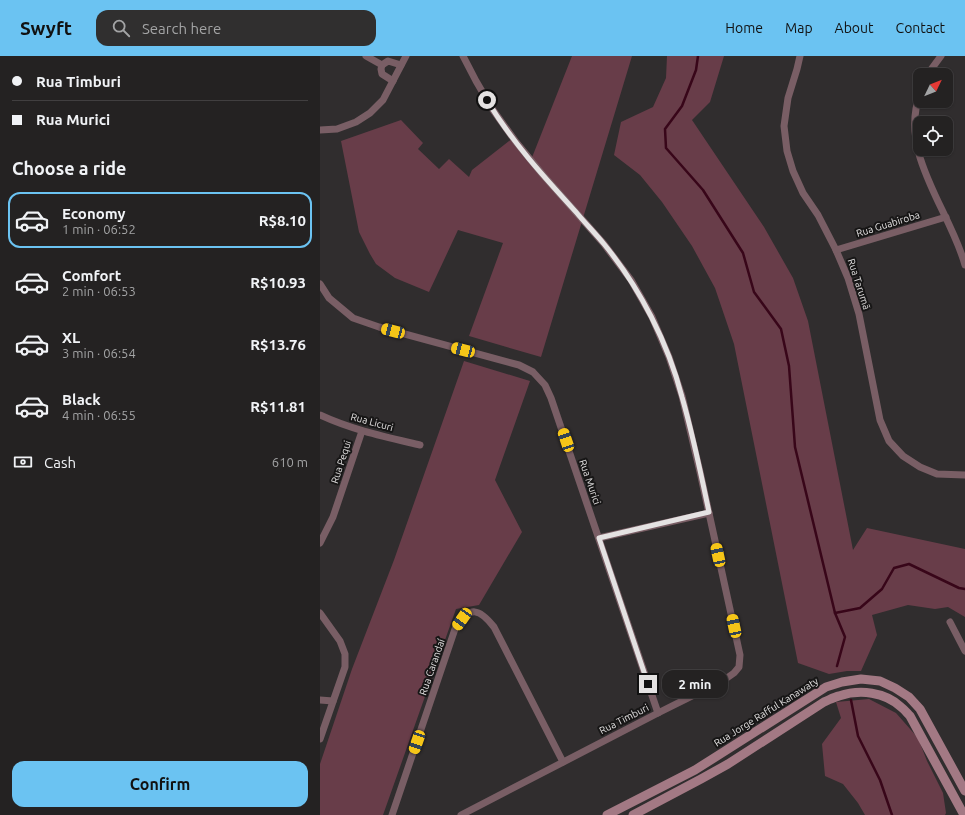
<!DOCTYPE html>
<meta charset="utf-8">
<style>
:root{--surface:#242222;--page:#302f2f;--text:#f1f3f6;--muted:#a3a4a5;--line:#413f40;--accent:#6bc3f2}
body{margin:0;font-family:Ubuntu,sans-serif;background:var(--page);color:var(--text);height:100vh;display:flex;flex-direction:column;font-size:15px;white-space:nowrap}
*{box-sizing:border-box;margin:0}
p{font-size:13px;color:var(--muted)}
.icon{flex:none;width:22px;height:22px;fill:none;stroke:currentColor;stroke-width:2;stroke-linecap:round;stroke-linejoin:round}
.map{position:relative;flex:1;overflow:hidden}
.drawer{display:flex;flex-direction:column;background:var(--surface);width:320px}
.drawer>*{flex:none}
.banner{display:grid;align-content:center;height:88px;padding:0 12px;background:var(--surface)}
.needle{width:26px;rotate:47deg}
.buttons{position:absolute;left:593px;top:12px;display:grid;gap:8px}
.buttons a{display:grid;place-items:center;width:40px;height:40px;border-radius:8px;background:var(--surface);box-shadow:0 1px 3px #0004,0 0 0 1px var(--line);font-size:20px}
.end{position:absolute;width:18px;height:18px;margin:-9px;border:5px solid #e4e2e2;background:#111;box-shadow:0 0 0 2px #111}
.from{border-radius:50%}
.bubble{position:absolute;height:28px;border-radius:12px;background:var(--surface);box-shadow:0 1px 3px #0004,0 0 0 1px var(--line);font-size:13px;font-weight:700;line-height:28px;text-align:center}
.car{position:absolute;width:12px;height:24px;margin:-12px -6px;border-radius:5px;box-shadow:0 0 3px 1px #0007;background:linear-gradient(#f5c518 24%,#345 0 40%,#f5c518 0 76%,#345 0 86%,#f5c518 0)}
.banner b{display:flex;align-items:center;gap:14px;height:38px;font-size:15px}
.banner b+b{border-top:1px solid var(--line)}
.banner i{width:10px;height:10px;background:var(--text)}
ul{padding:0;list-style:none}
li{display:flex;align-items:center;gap:12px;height:56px;margin:0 8px 6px;padding:0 4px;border:2px solid transparent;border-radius:12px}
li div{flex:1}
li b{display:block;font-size:15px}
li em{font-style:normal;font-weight:700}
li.active{border-color:var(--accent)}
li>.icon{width:36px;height:36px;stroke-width:1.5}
h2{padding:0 12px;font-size:18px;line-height:48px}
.pay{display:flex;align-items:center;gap:10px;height:44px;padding:0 12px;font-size:15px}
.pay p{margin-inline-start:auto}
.cta{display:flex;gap:8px;margin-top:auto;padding:8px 12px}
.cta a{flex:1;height:46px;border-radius:12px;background:var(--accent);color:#111;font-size:16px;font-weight:700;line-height:46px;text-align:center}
header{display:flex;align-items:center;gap:24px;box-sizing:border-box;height:56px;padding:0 20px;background:var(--accent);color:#111}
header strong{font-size:19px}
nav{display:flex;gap:22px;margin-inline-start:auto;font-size:14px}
.search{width:280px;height:36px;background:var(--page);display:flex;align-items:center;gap:10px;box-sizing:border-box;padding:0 14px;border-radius:12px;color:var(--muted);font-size:15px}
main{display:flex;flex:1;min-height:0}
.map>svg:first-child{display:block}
.green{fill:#683d49}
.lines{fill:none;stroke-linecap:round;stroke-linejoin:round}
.stream{stroke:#380619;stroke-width:2.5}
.street{stroke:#795e65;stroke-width:7}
.secondary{stroke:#a37984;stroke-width:9}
.route{stroke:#e4e2e2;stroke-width:5}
.labels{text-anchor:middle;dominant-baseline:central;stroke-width:4;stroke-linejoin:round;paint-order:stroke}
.street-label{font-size:10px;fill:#e4e2e2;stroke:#171616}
</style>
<header>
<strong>Swyft</strong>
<div class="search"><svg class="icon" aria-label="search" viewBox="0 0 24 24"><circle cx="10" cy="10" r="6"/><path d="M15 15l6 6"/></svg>Search here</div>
<nav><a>Home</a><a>Map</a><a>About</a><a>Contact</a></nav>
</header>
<main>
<section class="drawer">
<div class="banner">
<b><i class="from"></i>Rua Timburi</b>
<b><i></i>Rua Murici</b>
</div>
<h2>Choose a ride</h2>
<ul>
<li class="active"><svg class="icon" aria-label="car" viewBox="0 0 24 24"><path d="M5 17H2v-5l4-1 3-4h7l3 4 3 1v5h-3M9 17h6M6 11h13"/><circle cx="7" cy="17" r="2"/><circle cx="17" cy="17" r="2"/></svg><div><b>Economy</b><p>1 min · 06:52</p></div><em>R$8.10</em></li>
<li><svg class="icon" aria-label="car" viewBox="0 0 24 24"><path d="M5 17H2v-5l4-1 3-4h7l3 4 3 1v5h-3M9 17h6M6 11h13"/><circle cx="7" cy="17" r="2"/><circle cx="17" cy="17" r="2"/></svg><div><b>Comfort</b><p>2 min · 06:53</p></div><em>R$10.93</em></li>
<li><svg class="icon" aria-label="car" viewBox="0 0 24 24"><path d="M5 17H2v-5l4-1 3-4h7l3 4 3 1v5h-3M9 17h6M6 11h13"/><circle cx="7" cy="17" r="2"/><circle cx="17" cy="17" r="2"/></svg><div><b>XL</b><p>3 min · 06:54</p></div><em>R$13.76</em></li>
<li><svg class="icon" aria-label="car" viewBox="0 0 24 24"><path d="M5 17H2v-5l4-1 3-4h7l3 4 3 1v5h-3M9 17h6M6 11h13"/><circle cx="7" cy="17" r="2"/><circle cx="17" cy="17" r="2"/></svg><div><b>Black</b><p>4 min · 06:55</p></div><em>R$11.81</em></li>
</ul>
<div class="pay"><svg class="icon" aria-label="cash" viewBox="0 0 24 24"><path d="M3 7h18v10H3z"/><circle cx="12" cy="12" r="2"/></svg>Cash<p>610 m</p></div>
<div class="cta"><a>Confirm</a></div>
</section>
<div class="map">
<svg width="645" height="759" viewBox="0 0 645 759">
<rect width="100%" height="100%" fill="#302d2e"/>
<g class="green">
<path d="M252,0H312L221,301L149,280L183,187L138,174L109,236L75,222L56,208L50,198L39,176L21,85L81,64L103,87L98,93L119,113L129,103L149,121L152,114L193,82L211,104Z"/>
<path d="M347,0H404L390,46L372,64L444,171L473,222L488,265L533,494L547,472L645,493V561L628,551L615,553L588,549L552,559L557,579L541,615H527L509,618L478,607L414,288L395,232L372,190L342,146L320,119L294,99L301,66L333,51L346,22Z"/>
<path d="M144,305L210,325L175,424L202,476L159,549L136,553L63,759H0V708L32,613L74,504Z"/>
<path d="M549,643L576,657L598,682L607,705L623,737L626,757L625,759H545L538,747L523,728L505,720L502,688L521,662L516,646Z"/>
</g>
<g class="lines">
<g class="stream">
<path d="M378,0L376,14L362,50L345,73L346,92L383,134L423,197L434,236L461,273L469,310L475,391L515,557L525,581L517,610"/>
<path d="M515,557L540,552L562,533L574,512L589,508L639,532L645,533"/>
<path d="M531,644L538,680L560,724L572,759"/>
</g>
<g class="street">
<path d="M46,0L62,9"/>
<path d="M480,0L477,13L468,42L464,70L467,95L473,115L483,137L498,159L516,194L528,222L539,258L560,364L569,385L583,400L600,411L617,418L645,419"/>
<path d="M607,19L621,0"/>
<path d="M73,25L62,18L61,13L62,9L68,5L81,9"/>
<path d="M600,38C578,97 630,154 645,209"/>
<path d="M0,74L17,73L36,66L50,57L63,44L86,0"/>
<path d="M516,194L626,161"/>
<path d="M0,228L9,242L33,262L59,271L199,309L213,316L225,329L231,342L338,657"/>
<path d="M0,359C32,374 66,381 100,389"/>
<path d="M279,482L389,457"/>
<path d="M0,487L13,461L42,375"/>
<path d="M0,557L20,585L25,598V611L0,683"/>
<path d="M630,566L645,595"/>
<path d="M0,644L13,645"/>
<path d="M72,759L136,570C150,550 159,552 174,571L243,706"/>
<path d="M141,759L338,657L404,624L414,617L419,611L420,599L380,416L362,340L349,301L332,261L311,224L284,188L223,119L196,86L173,54L156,25L143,0"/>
</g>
<g class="secondary">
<path d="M287,759L375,714L506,631L522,626L541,623L560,625L575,632L589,641L600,653L645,735"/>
<path d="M313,759L381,723L408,708L504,646C509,644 514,641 519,640C540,633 565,636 581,651C585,654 587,657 590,660L644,759"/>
</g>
</g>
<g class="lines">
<path class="route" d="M167,44C191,85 224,121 256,156C265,167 275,177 284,188C320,232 348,287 362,341C373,379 381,418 389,456L279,482L328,628"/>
</g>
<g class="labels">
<g class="street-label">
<text transform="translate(568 168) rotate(-17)">Rua Guabiroba</text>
<text transform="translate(539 228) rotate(72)">Rua Tarumã</text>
<text transform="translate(52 366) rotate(15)">Rua Licuri</text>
<text transform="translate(21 406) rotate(-72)">Rua Pequi</text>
<text transform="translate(270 426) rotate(71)">Rua Murici</text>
<text transform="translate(112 611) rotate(-71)">Rua Carandaí</text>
<text transform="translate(446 656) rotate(-32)">Rua Jorge Rafful Kanawaty</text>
<text transform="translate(304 663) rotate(-27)">Rua Timburi</text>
</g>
</g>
</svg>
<div class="buttons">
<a><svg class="needle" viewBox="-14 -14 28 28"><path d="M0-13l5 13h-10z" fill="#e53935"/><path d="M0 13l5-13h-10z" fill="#a3a4a5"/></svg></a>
<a><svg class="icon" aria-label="locate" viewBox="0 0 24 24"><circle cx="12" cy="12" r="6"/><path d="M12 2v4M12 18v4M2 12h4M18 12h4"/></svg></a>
</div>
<i class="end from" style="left:167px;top:44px"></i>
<i class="end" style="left:328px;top:628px"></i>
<div class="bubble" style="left:342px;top:614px;width:66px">2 min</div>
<i class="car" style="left:73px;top:275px;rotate:285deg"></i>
<i class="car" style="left:143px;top:294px;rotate:285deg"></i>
<i class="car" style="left:246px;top:384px;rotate:341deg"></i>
<i class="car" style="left:398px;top:499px;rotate:348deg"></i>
<i class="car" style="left:142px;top:563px;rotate:215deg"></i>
<i class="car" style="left:414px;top:570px;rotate:348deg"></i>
<i class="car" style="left:97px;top:686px;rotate:199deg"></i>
</div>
</main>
